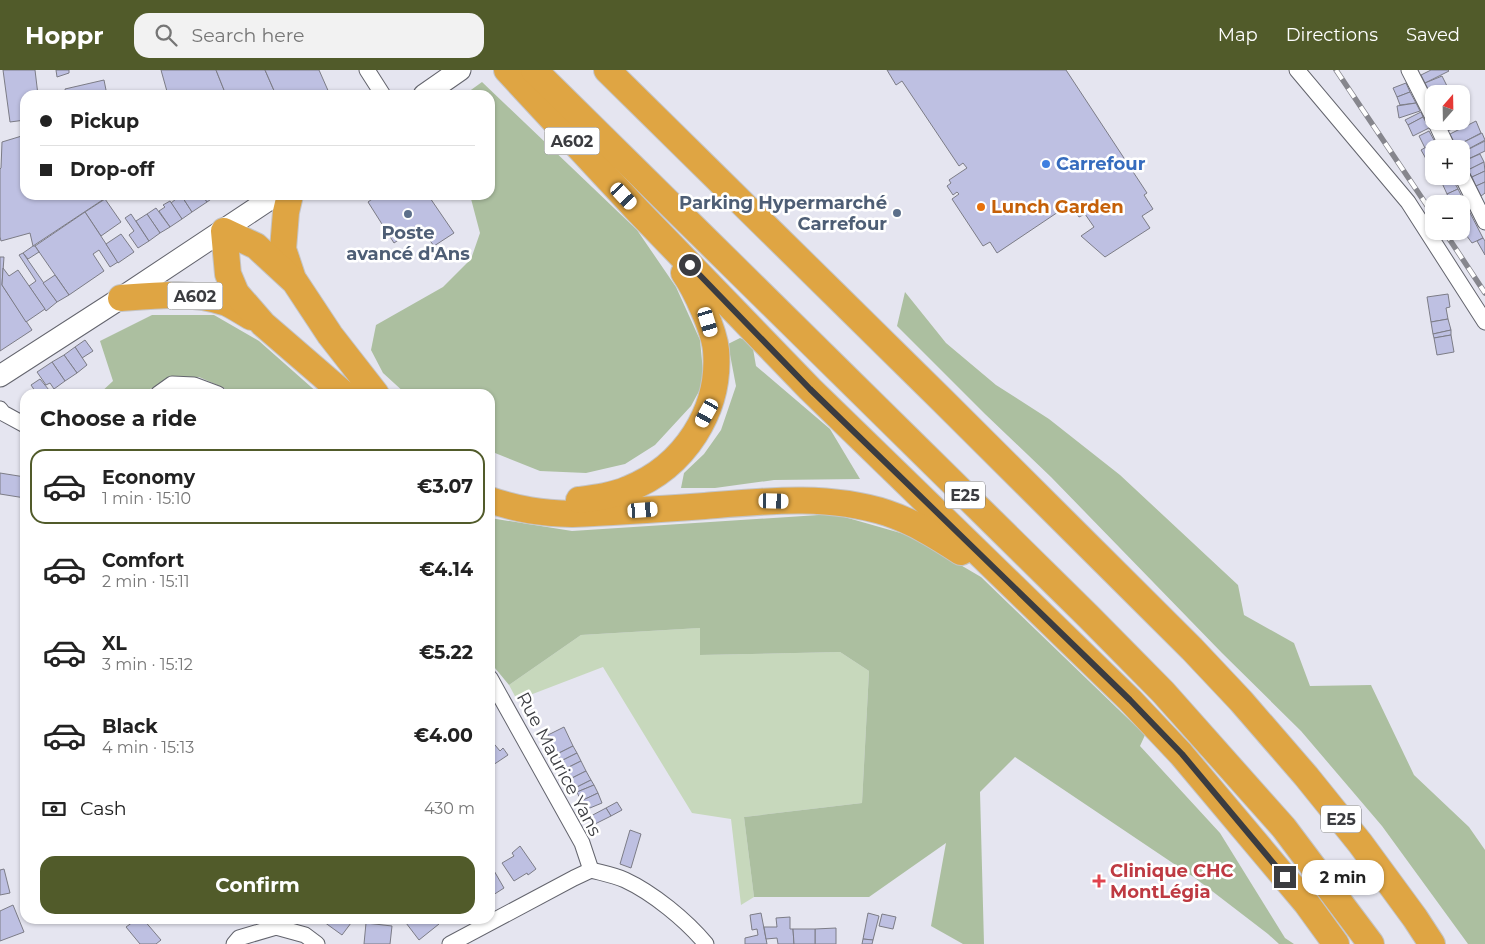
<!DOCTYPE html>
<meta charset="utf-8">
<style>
:root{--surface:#fff;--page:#f2f2f2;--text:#222;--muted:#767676;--line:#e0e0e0;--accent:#515b2a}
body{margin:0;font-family:Montserrat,sans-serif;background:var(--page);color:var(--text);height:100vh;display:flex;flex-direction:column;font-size:19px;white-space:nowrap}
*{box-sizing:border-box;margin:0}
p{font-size:16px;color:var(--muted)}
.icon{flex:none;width:28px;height:28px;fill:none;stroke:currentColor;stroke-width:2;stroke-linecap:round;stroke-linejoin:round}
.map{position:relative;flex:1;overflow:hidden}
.panel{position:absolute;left:20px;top:319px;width:475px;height:535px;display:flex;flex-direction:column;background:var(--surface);border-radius:15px;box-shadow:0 1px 4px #0004}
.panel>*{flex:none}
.banner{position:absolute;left:20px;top:20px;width:475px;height:110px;border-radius:15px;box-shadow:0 1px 4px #0004;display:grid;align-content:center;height:110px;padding:0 20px;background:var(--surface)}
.needle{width:32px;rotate:20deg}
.tools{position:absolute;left:1425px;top:15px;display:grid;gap:10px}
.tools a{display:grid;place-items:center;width:45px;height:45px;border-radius:10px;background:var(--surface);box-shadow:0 1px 4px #0004;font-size:25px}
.end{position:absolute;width:22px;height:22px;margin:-11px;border:6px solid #3b3c40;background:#fff;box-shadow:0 0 0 2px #fff}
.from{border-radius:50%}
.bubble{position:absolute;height:35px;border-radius:15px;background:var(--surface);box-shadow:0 1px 4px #0004;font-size:16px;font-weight:700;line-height:35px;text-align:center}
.car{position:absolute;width:15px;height:30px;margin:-15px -8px;border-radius:6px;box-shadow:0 0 4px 1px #0007;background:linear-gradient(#fff 24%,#345 0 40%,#fff 0 76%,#345 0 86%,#fff 0)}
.banner b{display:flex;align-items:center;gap:18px;height:48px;font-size:19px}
.banner b+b{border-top:1px solid var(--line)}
.banner i{width:12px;height:12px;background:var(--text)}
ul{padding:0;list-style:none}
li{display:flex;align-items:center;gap:15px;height:75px;margin:0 10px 8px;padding:0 10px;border:2px solid transparent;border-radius:15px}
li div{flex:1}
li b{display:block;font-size:19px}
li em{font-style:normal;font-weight:700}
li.current{border-color:var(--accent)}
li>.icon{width:45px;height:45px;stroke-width:1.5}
h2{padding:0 20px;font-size:22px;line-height:60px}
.pay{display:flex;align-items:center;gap:12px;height:55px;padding:0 20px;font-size:19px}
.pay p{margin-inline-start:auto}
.primary-button{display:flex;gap:10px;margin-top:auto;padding:10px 20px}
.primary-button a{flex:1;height:58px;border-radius:15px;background:var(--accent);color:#fff;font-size:20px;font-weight:700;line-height:58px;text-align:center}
header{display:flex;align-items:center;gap:30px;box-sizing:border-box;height:70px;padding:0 25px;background:var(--accent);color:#fff}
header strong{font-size:24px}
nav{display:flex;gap:28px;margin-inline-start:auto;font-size:18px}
.search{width:350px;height:45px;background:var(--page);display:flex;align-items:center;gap:12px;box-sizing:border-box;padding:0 18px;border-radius:15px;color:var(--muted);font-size:19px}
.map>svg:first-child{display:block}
.green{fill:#c7d8bc}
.forest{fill:#acbfa0}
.building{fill:#bec0e2;stroke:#7c7c86}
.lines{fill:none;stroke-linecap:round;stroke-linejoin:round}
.street-casing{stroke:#63646d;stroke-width:17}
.secondary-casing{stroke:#63646d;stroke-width:23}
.highway-casing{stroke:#c4c4c6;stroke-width:28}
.street{stroke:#fff;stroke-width:15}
.secondary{stroke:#fff;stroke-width:21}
.highway{stroke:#dfa543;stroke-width:26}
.rail-casing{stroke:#86868d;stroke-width:5.5}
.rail{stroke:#fff;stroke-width:4;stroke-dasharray:11;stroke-linecap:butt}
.route{stroke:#3b3c40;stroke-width:6}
.shop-dot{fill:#3f7fe0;stroke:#fff;stroke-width:2}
.food-dot{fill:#e8710a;stroke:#fff;stroke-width:2}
.service-dot{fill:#5c6f8a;stroke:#fff;stroke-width:2}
.health-dot{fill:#e0444e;stroke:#fff;stroke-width:2}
.labels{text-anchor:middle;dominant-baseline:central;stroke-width:5;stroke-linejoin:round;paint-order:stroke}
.shield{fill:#fff;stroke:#767679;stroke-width:1}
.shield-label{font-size:16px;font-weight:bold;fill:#3b3c40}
.shop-label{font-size:18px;font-weight:bold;fill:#366cbe;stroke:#fff;text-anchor:start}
.service-label{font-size:18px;font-weight:bold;fill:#4e5e75;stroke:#fff;text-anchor:end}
.food-label{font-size:18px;font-weight:bold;fill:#c56008;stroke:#fff;text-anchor:start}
.street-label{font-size:18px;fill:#3b3c40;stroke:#fff}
.health-label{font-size:18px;font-weight:bold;fill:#be3a42;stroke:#fff;text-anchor:start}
</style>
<header>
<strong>Hoppr</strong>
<div class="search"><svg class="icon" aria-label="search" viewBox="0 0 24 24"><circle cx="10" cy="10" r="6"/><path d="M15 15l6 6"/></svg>Search here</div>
<nav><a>Map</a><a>Directions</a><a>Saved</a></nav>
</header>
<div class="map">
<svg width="1485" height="874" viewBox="0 0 1485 874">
<rect width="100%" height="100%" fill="#e5e5f0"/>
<path class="green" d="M700,558L701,585L840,582L869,601L862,733L744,747L754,827L741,835L731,749L692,743L603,597L517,630L509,615L581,565Z"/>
<g class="forest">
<path d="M482,12L637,160L676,217L700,270L704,312L691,336L655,375L625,394L586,403L540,401L490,381V324H406L383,303L371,280L376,255L443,217L471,189L480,163L470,125H490V25H464Z"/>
<path d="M905,222L946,273L996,315L1049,349L1120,405L1238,515L1244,545L1294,573L1310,616L1371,615L1414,705L1469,757L1485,780V874H1468L1382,756L1301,661L1222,583L1051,407L985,344L897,256Z"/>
<path d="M152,245H214L259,271L319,324H231L224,318L199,307L173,310L137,324H99L113,311L100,271Z"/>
<path d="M740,268L752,273L756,296L830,359L860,409L774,410L715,418H681L684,403L704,384L721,360L736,316L728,274Z"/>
<path d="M834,444L911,466L981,507L1145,665L1140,676L1220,763L1285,868L1294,874H1279L1268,864L1195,808L1015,687L980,722L984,874H963L931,856L946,773L869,827H754L744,747L862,733L869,601L840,582L700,585V558L581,565L509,615L490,592V448L572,461Z"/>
</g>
<g class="building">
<path d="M3,0H35L38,25H25V50L10,52Z"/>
<path d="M56,0H69V3L57,7Z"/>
<path d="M161,0H216L226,25H168Z"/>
<path d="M216,0H265L275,23L271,25H226Z"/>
<path d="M265,0H319L330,25H276Z"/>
<path d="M887,0H1066L1147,123L1144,125L1153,139L1142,146L1150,158L1105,187L1081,166L1094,157L1085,144L1079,147L1070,134L997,183L990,172L983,176L952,129L959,124L957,122L953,125L947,116L951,113L949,110L967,98L963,93L959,96L902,11L896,15Z"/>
<path d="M1431,0H1448L1449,1L1425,13L1421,5Z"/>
<path d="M1442,6L1447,16L1430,23L1425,13Z"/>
<path d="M104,10L107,25H66L65,19Z"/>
<path d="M1406,13L1410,22L1397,27L1393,18Z"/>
<path d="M1447,16L1450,24H1434V32L1430,23Z"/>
<path d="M1410,22L1416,33L1400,35L1397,27Z"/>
<path d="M1416,33L1420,41L1399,48L1397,36Z"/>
<path d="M1421,42L1423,47L1408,55L1405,50Z"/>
<path d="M1423,47L1429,58L1413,66L1408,55Z"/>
<path d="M1461,47L1464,53L1448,61L1443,51H1461Z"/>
<path d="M1476,51L1481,63L1456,76L1450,64Z"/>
<path d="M1429,61L1435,72L1425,78L1419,66Z"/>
<path d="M1482,63L1485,70L1461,83V79H1457L1456,76Z"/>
<path d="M25,65V125H110L33,176L30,163L1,171L0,167V99L1,98L2,72Z"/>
<path d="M1485,71V81L1464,91L1461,83Z"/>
<path d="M1435,72L1438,79H1434V83L1425,87L1421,80Z"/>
<path d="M1434,83V93L1429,96L1425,87Z"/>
<path d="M1480,84L1484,92L1468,100L1464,91Z"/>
<path d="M1484,92L1485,101L1472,107L1468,100Z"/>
<path d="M1485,101V112L1476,116L1472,107Z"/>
<path d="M1443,106H1451L1452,108L1445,112Z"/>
<path d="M1452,108L1458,119L1447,124L1442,113Z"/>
<path d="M1485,112V123L1481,126L1476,116Z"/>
<path d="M1458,119L1463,129L1451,134L1447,124Z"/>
<path d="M181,125L192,142L182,149L171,133Z"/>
<path d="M181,125H202L207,132L192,142Z"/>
<path d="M202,125H217L207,132Z"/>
<path d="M378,125H428L454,163L434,176L419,156L394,173L368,132Z"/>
<path d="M105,129L121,152L101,166L85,142Z"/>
<path d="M1463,129L1467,137L1461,139V134H1453Z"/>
<path d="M170,131L182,149L170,157L159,141L165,137L163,135Z"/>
<path d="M1467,137L1483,168L1472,173L1461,158V140Z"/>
<path d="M156,138L170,157L160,163L147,144Z"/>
<path d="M85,142L118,192L110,197L99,180L93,184L104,201L69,225L35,176Z"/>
<path d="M131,144L149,171L138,178L129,165L134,161L125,148Z"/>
<path d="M147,144L160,163L149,171L136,151Z"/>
<path d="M121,164L134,182L118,193L106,174Z"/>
<path d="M1483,168L1485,171V185L1477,171Z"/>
<path d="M33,176H35L39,182L28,189L23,183Z"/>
<path d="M23,183L57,232L46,241L29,216L36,211L19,185Z"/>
<path d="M0,187H4L2,215L32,260L0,281Z"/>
<path d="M3,198L9,206L18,200L45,239L26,252L2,215Z"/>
<path d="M55,205L69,225L57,232L43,213Z"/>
<path d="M1448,224L1450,237L1446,238L1448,249L1431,252L1427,227Z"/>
<path d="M1448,249L1451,260L1433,264L1431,252Z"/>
<path d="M1451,260V265L1434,268L1433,264Z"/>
<path d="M1451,265L1454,282L1437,285L1434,268Z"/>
<path d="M85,270L93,281L82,288L75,277Z"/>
<path d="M75,277L87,295L77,303L64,285Z"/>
<path d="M64,285L77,303L65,311L52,292Z"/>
<path d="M52,292L65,311L54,319L50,313L46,315L37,302Z"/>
<path d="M40,309L49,320L43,324H37L31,315Z"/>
<path d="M0,403L25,407V428L0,424Z"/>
<path d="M564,657L573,676L557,684L548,665Z"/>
<path d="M490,669L500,681L503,678L508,685L490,697Z"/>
<path d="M573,676L577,683L561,691L557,684Z"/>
<path d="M577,683L581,691L565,699L561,691Z"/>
<path d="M581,691L586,701L570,709L565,699Z"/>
<path d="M586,701L591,710L575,718L570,709Z"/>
<path d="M591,710L594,715L577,722L575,718Z"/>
<path d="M594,715L598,723L581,731L577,722Z"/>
<path d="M598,723L602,733L585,740L581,731Z"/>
<path d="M617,732L622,740L611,746L606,738Z"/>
<path d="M606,738L611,746L593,755L589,747Z"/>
<path d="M630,760L641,764L631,798L620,794Z"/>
<path d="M520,776L536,799L528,805L527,803L514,811L502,793L514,786L512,783Z"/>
<path d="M4,799L10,823L0,825V800Z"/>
<path d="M493,799L504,818L490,827V801Z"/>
<path d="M13,835L24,862L0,871V841Z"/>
<path d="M761,843L767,874H745V868L758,865L757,859L752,860L750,845Z"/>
<path d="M868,843L879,846L873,870L863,869Z"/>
<path d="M882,844L896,847L893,859L879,856Z"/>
<path d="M790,847V859H793L794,874H778L777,868L766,869L764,857H777L776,848Z"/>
<path d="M137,849H143L161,870L156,874H140L126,857Z"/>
<path d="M327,849H354L342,865L324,852Z"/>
<path d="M403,849H435L439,854L419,870Z"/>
<path d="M366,853L392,856L390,874H364Z"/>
<path d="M836,858V874H815V859Z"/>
<path d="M793,859H815V874H794Z"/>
<path d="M863,869L873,870L872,874H862Z"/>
</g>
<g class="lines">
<defs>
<g id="street">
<path d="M367,0L383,25"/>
<path d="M1297,0L1408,132L1485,252"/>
<path d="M1409,0L1434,49"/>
<path d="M1435,51L1448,79"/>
<path d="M1461,104L1485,152"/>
<path d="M158,324L172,314L194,315L218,324"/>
<path d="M0,339L3,343L25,355"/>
<path d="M490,608L582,773L591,800"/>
<path d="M234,874L239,868L276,857L305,865L317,874"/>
<path d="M450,874L574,808L591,800C602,803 614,805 625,810C653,823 686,850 706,874"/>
</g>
<g id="secondary">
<path d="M424,25L460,0"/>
<path d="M0,306L121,228L276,125"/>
</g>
<g id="highway">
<path d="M507,0L637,140L810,319L1130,630L1181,684L1307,834L1336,874"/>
<path d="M534,0L1088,546L1163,622L1284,758L1371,874"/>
<path d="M607,0L942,330L1192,579L1241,631L1306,706L1360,773L1415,848L1432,874"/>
<path d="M290,125L286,142L283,179L293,209"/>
<path d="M121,228C157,225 193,221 227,233C235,237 243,242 251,247"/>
<path d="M344,324L263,254L236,223L228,204L224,161L256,176L295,212L330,265L376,324"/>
<path d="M490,430C519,440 541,443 572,444C616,442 661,439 705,436C765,431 828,424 887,443C914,452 938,467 961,482"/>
<path d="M579,430C595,428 612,426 628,419C684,397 721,341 716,280C714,260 696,220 684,203"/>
</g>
</defs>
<use href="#street" class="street-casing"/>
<use href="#secondary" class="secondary-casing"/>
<use href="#highway" class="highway-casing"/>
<use href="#street" class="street"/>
<use href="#secondary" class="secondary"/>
<use href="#highway" class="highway"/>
<defs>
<g id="rail">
<path d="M1336,0L1434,146"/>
<path d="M1444,161L1485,223"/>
</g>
</defs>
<use href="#rail" class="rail-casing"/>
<use href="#rail" class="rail"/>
</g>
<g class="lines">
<path class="route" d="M690,195L810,319L1130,630L1182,684L1285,807"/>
</g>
<circle class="shop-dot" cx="1046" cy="94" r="5"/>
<circle class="food-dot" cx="981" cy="137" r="5"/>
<g class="service-dot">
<circle cx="897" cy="143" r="5"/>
<circle cx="408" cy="144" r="5"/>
</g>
<path class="health-dot" d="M1096.5 803.5h5v5h5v5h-5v5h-5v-5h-5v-5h5z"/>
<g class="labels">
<g class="shield">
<rect x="544.5" y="57.5" width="55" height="27" rx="4"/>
<rect x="167.5" y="212.5" width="55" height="27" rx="4"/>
<rect x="945" y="411.5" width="40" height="27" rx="4"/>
<rect x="1321" y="735.5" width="40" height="27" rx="4"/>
</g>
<g class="shield-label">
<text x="572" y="71">A602</text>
<text x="195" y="226">A602</text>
<text x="965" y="425">E25</text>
<text x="1341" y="749">E25</text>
</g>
<g class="shop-label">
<text x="1056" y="94">Carrefour</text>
</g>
<g class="service-label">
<text x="887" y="133">Parking Hypermarché<tspan x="887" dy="21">Carrefour</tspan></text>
<text x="408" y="163" text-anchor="middle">Poste<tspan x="408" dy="21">avancé d'Ans</tspan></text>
</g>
<g class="food-label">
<text x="991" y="137">Lunch Garden</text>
</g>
<g class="street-label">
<text transform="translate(559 694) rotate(62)">Rue Maurice Yans</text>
</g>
<g class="health-label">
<text x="1110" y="801">Clinique CHC<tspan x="1110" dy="21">MontLégia</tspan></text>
</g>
</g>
</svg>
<div class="tools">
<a><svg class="needle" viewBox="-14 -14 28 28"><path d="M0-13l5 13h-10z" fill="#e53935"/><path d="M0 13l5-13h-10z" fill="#767676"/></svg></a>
<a>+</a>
<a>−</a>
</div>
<i class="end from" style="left:690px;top:195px"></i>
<i class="end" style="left:1285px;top:807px"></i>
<div class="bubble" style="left:1302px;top:790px;width:82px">2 min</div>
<i class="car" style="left:624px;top:126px;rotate:137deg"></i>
<i class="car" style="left:708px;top:252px;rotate:163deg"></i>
<i class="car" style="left:707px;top:343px;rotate:209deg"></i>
<i class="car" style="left:774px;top:431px;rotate:91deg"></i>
<i class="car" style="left:643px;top:440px;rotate:86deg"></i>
<div class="banner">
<b><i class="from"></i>Pickup</b>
<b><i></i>Drop-off</b>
</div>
<section class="panel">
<h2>Choose a ride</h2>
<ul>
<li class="current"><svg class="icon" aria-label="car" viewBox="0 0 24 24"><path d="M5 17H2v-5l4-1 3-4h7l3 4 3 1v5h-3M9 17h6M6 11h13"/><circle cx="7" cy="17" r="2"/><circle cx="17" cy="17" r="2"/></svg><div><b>Economy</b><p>1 min · 15:10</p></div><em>€3.07</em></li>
<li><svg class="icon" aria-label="car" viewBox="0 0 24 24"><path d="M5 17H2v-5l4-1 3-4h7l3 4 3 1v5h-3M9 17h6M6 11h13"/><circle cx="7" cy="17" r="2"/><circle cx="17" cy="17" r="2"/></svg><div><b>Comfort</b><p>2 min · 15:11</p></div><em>€4.14</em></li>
<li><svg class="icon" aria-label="car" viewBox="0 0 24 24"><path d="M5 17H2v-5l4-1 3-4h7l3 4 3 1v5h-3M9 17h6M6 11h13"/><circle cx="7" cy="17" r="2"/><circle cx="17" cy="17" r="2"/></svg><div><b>XL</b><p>3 min · 15:12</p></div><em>€5.22</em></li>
<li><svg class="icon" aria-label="car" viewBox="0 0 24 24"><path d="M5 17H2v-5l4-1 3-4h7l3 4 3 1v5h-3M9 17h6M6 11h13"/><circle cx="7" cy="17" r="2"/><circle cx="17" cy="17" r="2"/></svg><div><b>Black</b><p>4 min · 15:13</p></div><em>€4.00</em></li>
</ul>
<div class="pay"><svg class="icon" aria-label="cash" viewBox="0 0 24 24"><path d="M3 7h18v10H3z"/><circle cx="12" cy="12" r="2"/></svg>Cash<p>430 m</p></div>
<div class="primary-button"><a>Confirm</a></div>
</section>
</div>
